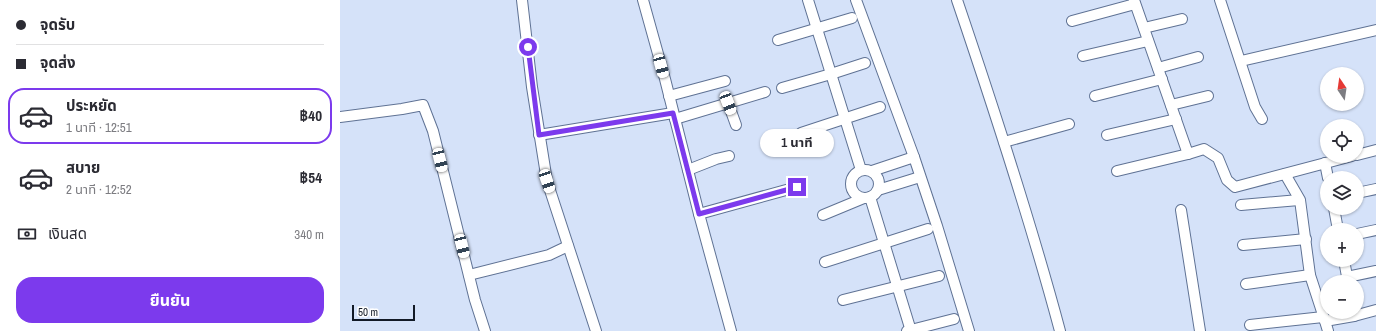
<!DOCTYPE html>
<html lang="th">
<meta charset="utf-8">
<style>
:root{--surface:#fff;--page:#f2f2f3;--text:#2b2b33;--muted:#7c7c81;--line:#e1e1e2;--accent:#7c3aed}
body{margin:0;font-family:"Archivo Narrow","Noto Sans Thai",sans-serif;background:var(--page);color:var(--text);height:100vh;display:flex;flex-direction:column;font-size:15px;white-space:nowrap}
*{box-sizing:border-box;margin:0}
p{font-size:13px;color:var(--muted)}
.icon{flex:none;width:22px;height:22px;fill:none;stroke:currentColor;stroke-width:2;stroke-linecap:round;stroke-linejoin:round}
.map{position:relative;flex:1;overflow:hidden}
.sheet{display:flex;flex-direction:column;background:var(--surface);width:340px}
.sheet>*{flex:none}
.top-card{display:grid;align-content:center;height:88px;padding:0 16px;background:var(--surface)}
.needle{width:26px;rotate:347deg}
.buttons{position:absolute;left:980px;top:67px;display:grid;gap:8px}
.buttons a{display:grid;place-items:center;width:44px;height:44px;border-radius:50%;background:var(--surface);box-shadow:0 1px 3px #0004;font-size:20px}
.scale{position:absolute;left:12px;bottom:10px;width:63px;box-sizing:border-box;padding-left:4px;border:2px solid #121a27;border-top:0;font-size:11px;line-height:14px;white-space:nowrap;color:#121a27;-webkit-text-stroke:3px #fff;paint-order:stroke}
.end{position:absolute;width:18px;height:18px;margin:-9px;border:5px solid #7c3aed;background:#fff;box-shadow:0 0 0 2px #fff}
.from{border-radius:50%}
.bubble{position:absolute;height:28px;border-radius:14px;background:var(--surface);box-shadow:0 1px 3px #0004;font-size:13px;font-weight:700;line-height:28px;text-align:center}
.car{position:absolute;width:12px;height:24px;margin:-12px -6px;border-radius:5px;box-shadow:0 0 3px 1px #0007;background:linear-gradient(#fff 24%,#345 0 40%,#fff 0 76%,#345 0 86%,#fff 0)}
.top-card b{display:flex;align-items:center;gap:14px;height:38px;font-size:15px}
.top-card b+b{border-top:1px solid var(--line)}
.top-card i{width:10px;height:10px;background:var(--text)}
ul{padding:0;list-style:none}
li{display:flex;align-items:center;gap:12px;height:56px;margin:0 8px 6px;padding:0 8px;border:2px solid transparent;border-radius:16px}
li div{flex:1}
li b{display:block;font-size:15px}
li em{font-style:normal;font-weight:700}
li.active{border-color:var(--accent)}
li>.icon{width:36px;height:36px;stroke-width:1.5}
.pay{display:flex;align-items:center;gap:10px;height:44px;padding:0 16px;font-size:15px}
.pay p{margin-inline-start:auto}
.cta{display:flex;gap:8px;margin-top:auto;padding:8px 16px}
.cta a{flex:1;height:46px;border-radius:16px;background:var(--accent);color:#fff;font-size:16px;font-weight:700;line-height:46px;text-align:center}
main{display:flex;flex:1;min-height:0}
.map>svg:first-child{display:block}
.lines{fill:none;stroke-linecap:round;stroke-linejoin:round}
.street-casing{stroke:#5f7294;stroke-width:12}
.street{stroke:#fff;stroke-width:10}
.route{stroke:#7c3aed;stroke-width:5}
</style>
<main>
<section class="sheet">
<div class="top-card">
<b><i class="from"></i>จุดรับ</b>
<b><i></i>จุดส่ง</b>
</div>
<ul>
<li class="active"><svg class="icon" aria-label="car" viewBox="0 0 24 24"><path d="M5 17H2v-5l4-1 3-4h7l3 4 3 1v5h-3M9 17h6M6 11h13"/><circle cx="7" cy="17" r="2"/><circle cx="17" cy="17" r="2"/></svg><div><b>ประหยัด</b><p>1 นาที · 12:51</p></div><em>฿40</em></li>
<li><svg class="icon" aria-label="car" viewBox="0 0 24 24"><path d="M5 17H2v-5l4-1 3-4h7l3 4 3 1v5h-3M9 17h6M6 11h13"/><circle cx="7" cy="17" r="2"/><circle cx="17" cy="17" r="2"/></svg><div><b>สบาย</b><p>2 นาที · 12:52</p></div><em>฿54</em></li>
</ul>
<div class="pay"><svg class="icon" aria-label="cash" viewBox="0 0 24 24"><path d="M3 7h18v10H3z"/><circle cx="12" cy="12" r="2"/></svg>เงินสด<p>340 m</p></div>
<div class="cta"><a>ยืนยัน</a></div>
</section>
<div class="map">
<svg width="1036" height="331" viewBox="0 0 1036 331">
<rect width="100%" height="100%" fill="#d5e2f9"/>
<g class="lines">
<defs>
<g id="street">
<path d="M182,0L192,87L207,181L256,331"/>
<path d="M303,0L325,79L359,214L391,331"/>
<path d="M468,0L521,170"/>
<path d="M516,0L574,157L597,226L629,331"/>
<path d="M617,0C654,109 690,219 720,331"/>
<path d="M794,0L848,154L864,149L878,158L887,180L895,187L1012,156"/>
<path d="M880,0L915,107L922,119"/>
<path d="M732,21L795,4"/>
<path d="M804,28L842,19"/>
<path d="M438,40L512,18"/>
<path d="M743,56L808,41"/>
<path d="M901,61L1036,30"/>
<path d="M818,68L858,57"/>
<path d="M442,88L491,74L525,63"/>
<path d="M329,96L385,81"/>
<path d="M755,96L822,79"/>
<path d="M388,103L396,125"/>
<path d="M831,105L868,96"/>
<path d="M0,117L62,109L83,105L93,131L135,300L145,331"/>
<path d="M335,119L425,92"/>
<path d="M461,133L540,107"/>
<path d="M199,135L333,113"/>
<path d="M767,135L836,119"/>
<path d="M664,142L729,124"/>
<path d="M1017,155L1036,150"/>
<path d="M985,163L988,178"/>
<circle cx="525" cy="184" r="14"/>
<path d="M348,170L376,159L389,156"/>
<path d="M532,171L574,157"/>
<path d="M777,171L848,154"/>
<path d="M945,174L960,200L970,275L985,321L1014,316V312"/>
<path d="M538,190L580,177"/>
<path d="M1017,193L1036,189"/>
<path d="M530,197L571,331"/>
<path d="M901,205L959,200"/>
<path d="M994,208L998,230"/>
<path d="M841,210L860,331"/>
<path d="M359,214L457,187"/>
<path d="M483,215L524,198"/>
<path d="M1017,234L1036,230"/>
<path d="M903,245L966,239"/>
<path d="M1004,260L1008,282"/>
<path d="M485,262L588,229"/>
<path d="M129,275L209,255L228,246"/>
<path d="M1007,277L1036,271"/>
<path d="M906,284L970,275"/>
<path d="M503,300L599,276"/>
<path d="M1014,316L1036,310"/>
<path d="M985,321L988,331"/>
<path d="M910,325L983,317"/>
<path d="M567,331L614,319"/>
</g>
</defs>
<use href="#street" class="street-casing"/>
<use href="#street" class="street"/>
</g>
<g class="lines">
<path class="route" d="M188,47L199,135L333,113L359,214L457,187"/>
</g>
</svg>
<div class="buttons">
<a><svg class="needle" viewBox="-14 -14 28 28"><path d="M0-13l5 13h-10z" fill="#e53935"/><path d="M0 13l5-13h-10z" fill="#7c7c81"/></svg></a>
<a><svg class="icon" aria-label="locate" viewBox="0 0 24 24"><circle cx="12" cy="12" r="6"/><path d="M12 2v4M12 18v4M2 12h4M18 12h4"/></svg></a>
<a><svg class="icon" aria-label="layers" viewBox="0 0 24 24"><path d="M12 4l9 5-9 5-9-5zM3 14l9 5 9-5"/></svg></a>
<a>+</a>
<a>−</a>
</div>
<div class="scale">50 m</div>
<i class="end from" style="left:188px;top:47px"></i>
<i class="end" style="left:457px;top:187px"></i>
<div class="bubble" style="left:420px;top:129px;width:74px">1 นาที</div>
<i class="car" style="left:321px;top:66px;rotate:165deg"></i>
<i class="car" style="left:388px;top:103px;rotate:159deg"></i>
<i class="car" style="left:100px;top:160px;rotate:166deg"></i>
<i class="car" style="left:207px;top:181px;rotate:162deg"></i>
<i class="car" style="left:122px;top:246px;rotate:166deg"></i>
</div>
</main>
